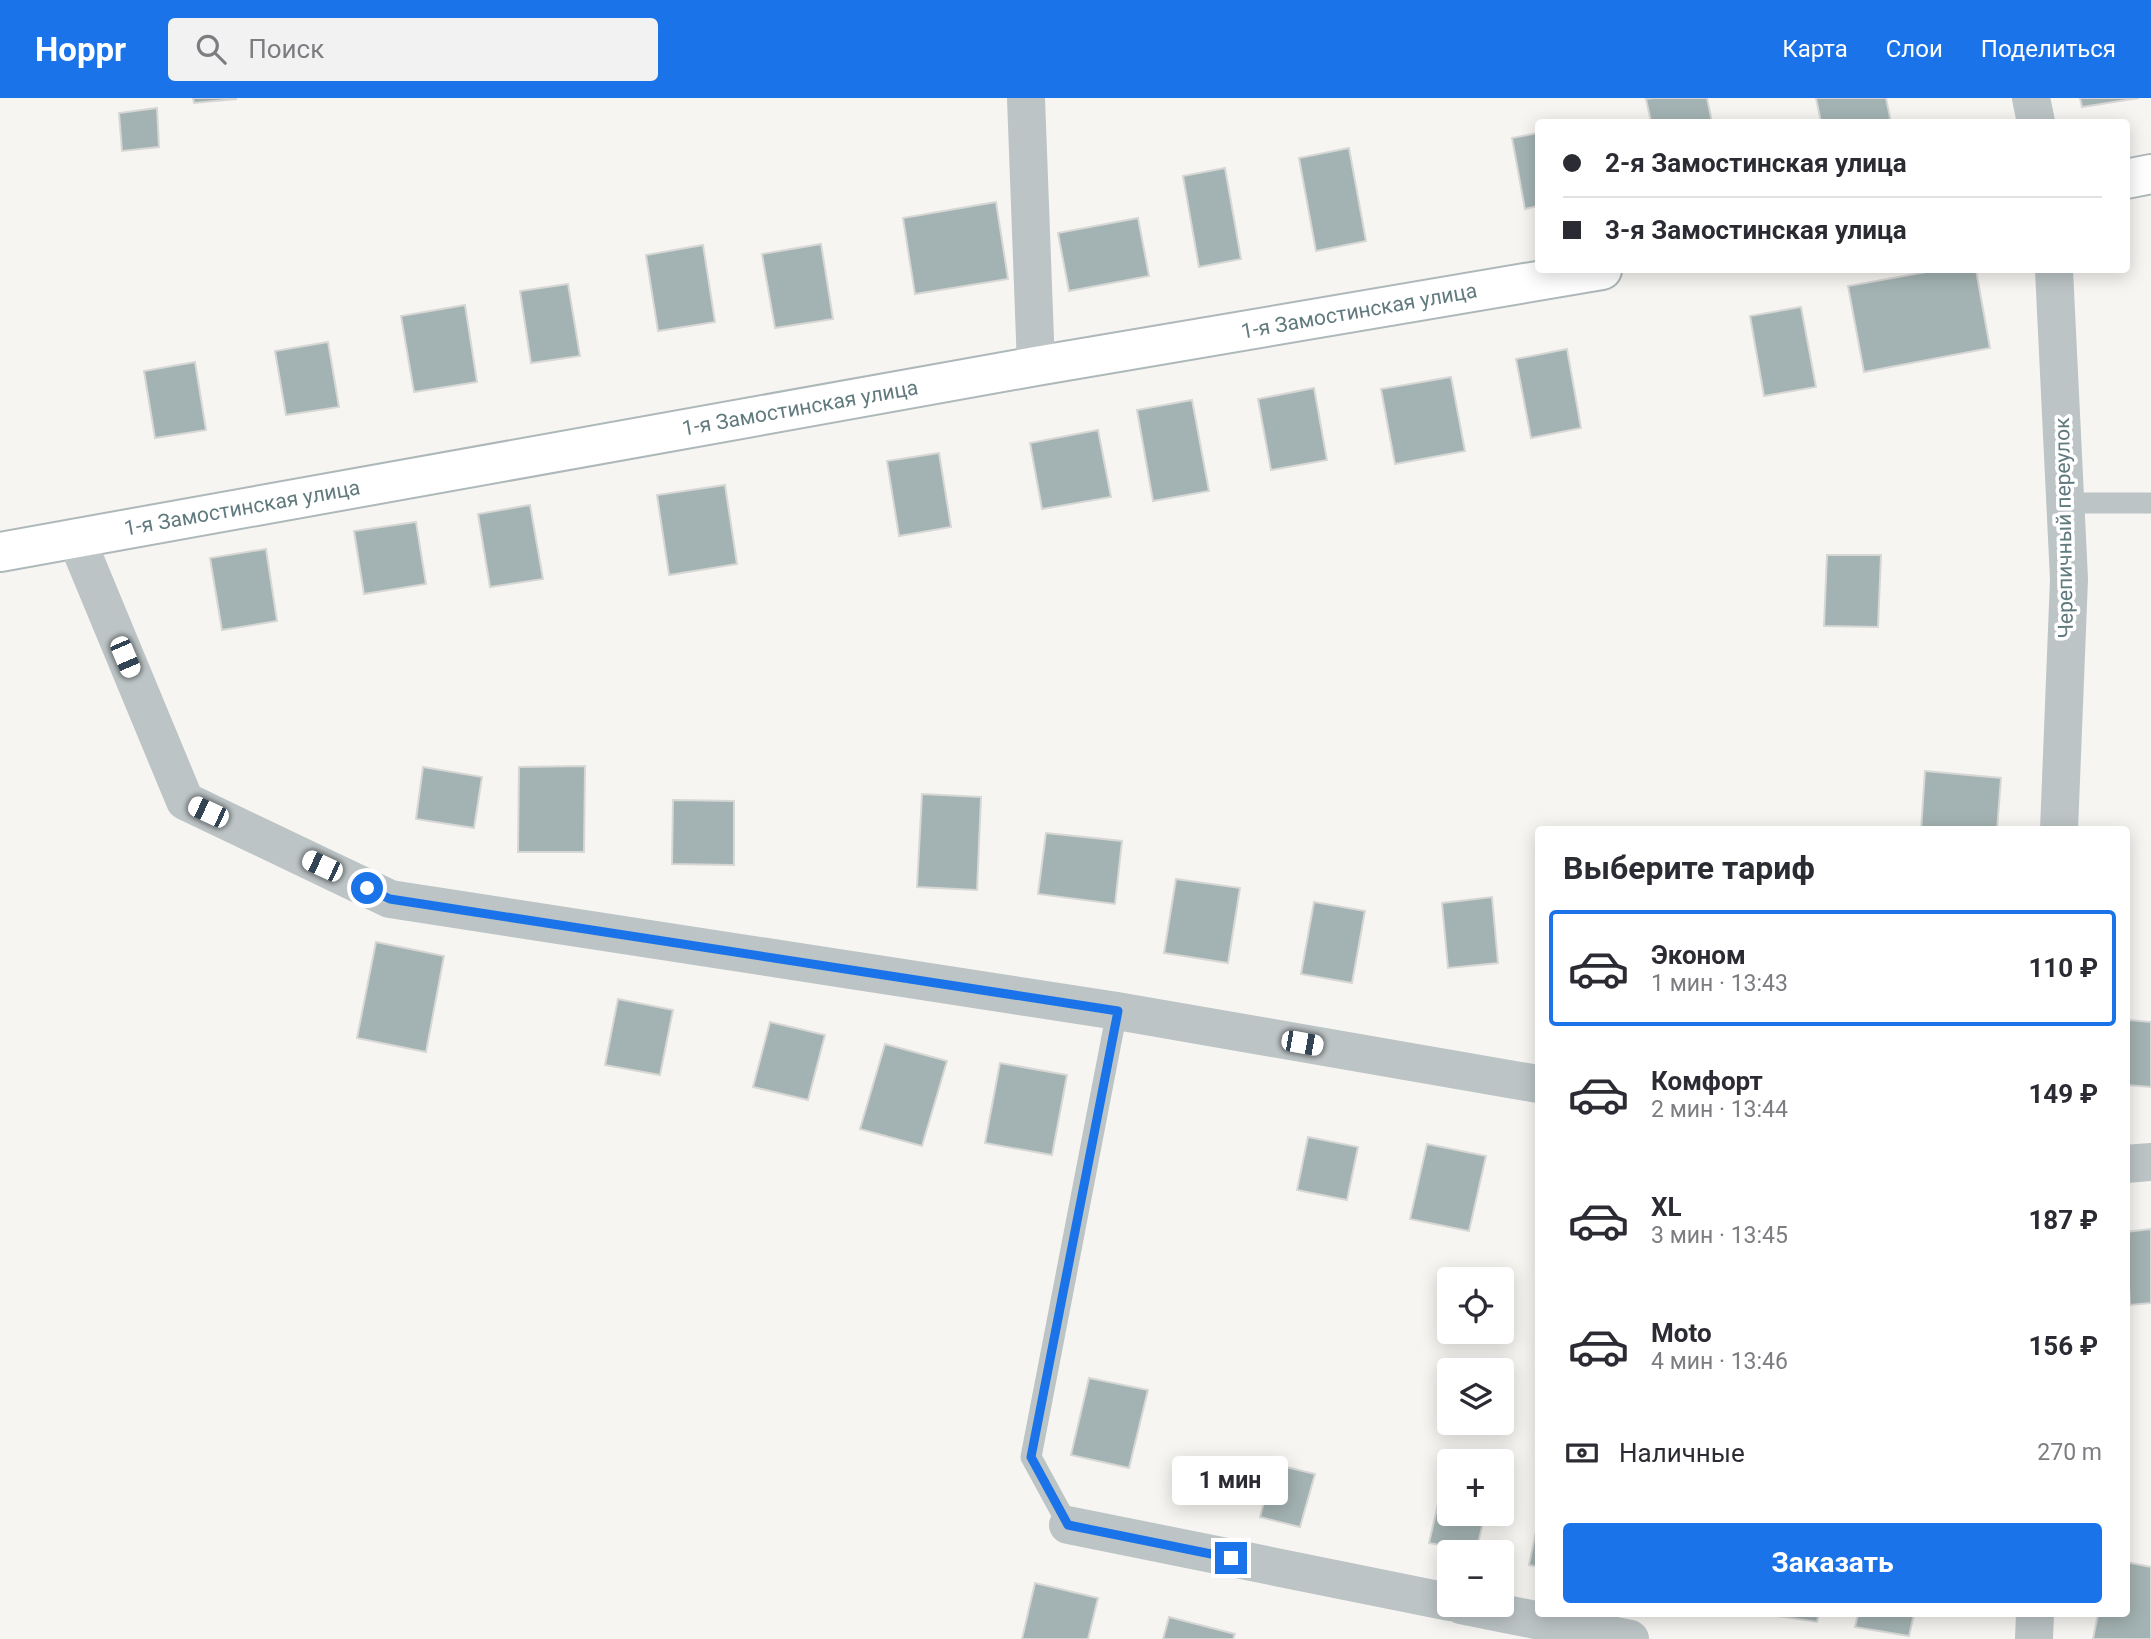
<!DOCTYPE html>
<html lang="ru">
<meta charset="utf-8">
<style>
:root{--surface:#fff;--page:#f2f2f3;--text:#2b2b33;--muted:#7c7c81;--line:#e1e1e2;--accent:#1a73e8}
body{margin:0;font-family:Roboto,sans-serif;background:var(--page);color:var(--text);height:100vh;display:flex;flex-direction:column;font-size:26px;white-space:nowrap}
*{box-sizing:border-box;margin:0}
p{font-size:23px;color:var(--muted)}
.icon{flex:none;width:38px;height:38px;fill:none;stroke:currentColor;stroke-width:2;stroke-linecap:round;stroke-linejoin:round}
.map{position:relative;flex:1;overflow:hidden}
.sheet{position:absolute;left:1535px;top:728px;width:595px;height:791px;display:flex;flex-direction:column;background:var(--surface);border-radius:7px;box-shadow:0 4px 18px #0003}
.sheet>*{flex:none}
.top-card{position:absolute;left:1535px;top:21px;width:595px;height:154px;border-radius:7px;box-shadow:0 4px 18px #0003;display:grid;align-content:center;height:154px;padding:0 28px;background:var(--surface)}
.buttons{position:absolute;left:1437px;top:1169px;display:grid;gap:14px}
.buttons a{display:grid;place-items:center;width:77px;height:77px;border-radius:7px;background:var(--surface);box-shadow:0 4px 18px #0003;font-size:35px}
.end{position:absolute;width:32px;height:32px;margin:-16px;border:9px solid #1a73e8;background:#fff;box-shadow:0 0 0 4px #fff}
.from{border-radius:50%}
.bubble{position:absolute;height:49px;border-radius:7px;background:var(--surface);box-shadow:0 4px 18px #0003;font-size:23px;font-weight:700;line-height:49px;text-align:center}
.car{position:absolute;width:21px;height:42px;margin:-21px -10px;border-radius:9px;box-shadow:0 0 5px 2px #0007;background:linear-gradient(#fff 24%,#345 0 40%,#fff 0 76%,#345 0 86%,#fff 0)}
.top-card b{display:flex;align-items:center;gap:24px;height:66px;font-size:26px}
.top-card b+b{border-top:2px solid var(--line)}
.top-card i{width:18px;height:18px;background:var(--text)}
ul{padding:0;list-style:none}
li{display:flex;align-items:center;gap:21px;height:116px;margin:0 14px 10px;padding:0 14px;border:4px solid transparent;border-radius:7px}
li div{flex:1}
li b{display:block;font-size:26px}
li em{font-style:normal;font-weight:700}
li.active{border-color:var(--accent)}
li>.icon{width:63px;height:63px;stroke-width:1.5}
h2{padding:0 28px;font-size:32px;line-height:84px}
.pay{display:flex;align-items:center;gap:18px;height:77px;padding:0 28px;font-size:26px}
.pay p{margin-inline-start:auto}
.cta{display:flex;gap:14px;margin-top:auto;padding:14px 28px}
.cta a{flex:1;height:80px;border-radius:7px;background:var(--accent);color:#fff;font-size:28px;font-weight:700;line-height:80px;text-align:center}
header{display:flex;align-items:center;gap:42px;box-sizing:border-box;height:98px;padding:0 35px;background:var(--accent);color:#fff}
header strong{font-size:33px}
nav{display:flex;gap:38px;margin-inline-start:auto;font-size:24px}
.search{width:490px;height:63px;background:var(--page);display:flex;align-items:center;gap:18px;box-sizing:border-box;padding:0 24px;border-radius:7px;color:var(--muted);font-size:26px}
.map>svg:first-child{display:block}
.building{fill:#a3b2b2;stroke:#d7d7d5;stroke-width:2}
.lines{fill:none;stroke-linecap:round;stroke-linejoin:round}
.secondary-casing{stroke:#aeb8ba;stroke-width:42}
.lane{stroke:#bcc4c5;stroke-width:21}
.street{stroke:#bcc4c5;stroke-width:38}
.secondary{stroke:#fff;stroke-width:38}
.route{stroke:#1a73e8;stroke-width:9}
.labels{text-anchor:middle;dominant-baseline:central;stroke-width:7;stroke-linejoin:round;paint-order:stroke}
.street-label{font-size:21px;fill:#607a7e;stroke:#fff}
</style>
<header>
<strong>Hoppr</strong>
<div class="search"><svg class="icon" aria-label="search" viewBox="0 0 24 24"><circle cx="10" cy="10" r="6"/><path d="M15 15l6 6"/></svg>Поиск</div>
<nav><a>Карта</a><a>Слои</a><a>Поделиться</a></nav>
</header>
<div class="map">
<svg width="2151" height="1541" viewBox="0 0 2151 1541">
<rect width="100%" height="100%" fill="#f6f5f2"/>
<g class="building">
<path d="M193,0H236V1L194,5Z"/>
<path d="M1653,0H1707L1712,24H1651L1646,1Z"/>
<path d="M1816,0H1886L1891,24H1821Z"/>
<path d="M2080,0H2139L2082,9Z"/>
<path d="M157,10L159,49L122,53L119,15Z"/>
<path d="M1538,35V108L1525,111L1512,40Z"/>
<path d="M1349,50L1366,143L1316,153L1299,60Z"/>
<path d="M1225,70L1241,161L1199,169L1183,78Z"/>
<path d="M996,104L1008,181L915,196L903,120Z"/>
<path d="M1138,120L1149,178L1069,193L1058,135Z"/>
<path d="M821,146L833,221L775,230L762,156Z"/>
<path d="M703,147L715,224L658,233L646,157Z"/>
<path d="M1937,172H1976L1990,250L1864,274L1848,188Z"/>
<path d="M568,186L580,258L531,265L520,193Z"/>
<path d="M465,207L477,284L414,294L401,218Z"/>
<path d="M1801,209L1816,289L1764,298L1750,218Z"/>
<path d="M328,244L339,309L286,317L275,253Z"/>
<path d="M1567,251L1581,330L1531,340L1516,261Z"/>
<path d="M195,264L206,332L155,340L144,273Z"/>
<path d="M1451,279L1465,353L1395,366L1381,291Z"/>
<path d="M1314,290L1327,362L1271,372L1258,301Z"/>
<path d="M1192,302L1209,393L1153,403L1137,312Z"/>
<path d="M1098,332L1111,399L1042,411L1030,345Z"/>
<path d="M939,355L951,429L899,438L887,363Z"/>
<path d="M725,387L737,466L669,477L657,397Z"/>
<path d="M530,407L543,481L490,489L478,416Z"/>
<path d="M416,424L426,486L364,496L354,433Z"/>
<path d="M266,451L277,523L222,532L210,460Z"/>
<path d="M1827,457H1881L1878,529L1824,528Z"/>
<path d="M585,668L584,754H518L519,669Z"/>
<path d="M423,669L482,679L474,730L416,721Z"/>
<path d="M1925,673L2001,680L1997,732H1921Z"/>
<path d="M922,696L981,699L977,792L917,789Z"/>
<path d="M673,702L734,703V767L672,766Z"/>
<path d="M1046,735L1122,743L1115,806L1038,796Z"/>
<path d="M1176,781L1240,790L1228,865L1164,855Z"/>
<path d="M1492,799L1498,865L1448,870L1442,805Z"/>
<path d="M1314,804L1365,813L1352,885L1301,876Z"/>
<path d="M376,844L444,858L426,954L357,940Z"/>
<path d="M618,901L673,912L660,977L605,967Z"/>
<path d="M2129,922L2151,924V989L2126,987Z"/>
<path d="M770,924L825,937L808,1002L753,989Z"/>
<path d="M885,946L947,963L922,1048L860,1031Z"/>
<path d="M1000,965L1067,977L1052,1057L985,1045Z"/>
<path d="M1308,1039L1358,1049L1347,1102L1297,1092Z"/>
<path d="M1427,1046L1486,1058L1469,1133L1410,1121Z"/>
<path d="M2151,1131V1205L2130,1207L2126,1134Z"/>
<path d="M1089,1280L1148,1292L1129,1370L1071,1357Z"/>
<path d="M1274,1366L1315,1376L1300,1429L1260,1419Z"/>
<path d="M1447,1367L1449,1416H1485L1476,1454L1429,1445Z"/>
<path d="M1538,1424V1469L1529,1467Z"/>
<path d="M2126,1464L2151,1469V1541H2093L2098,1516H2126Z"/>
<path d="M1035,1485L1098,1500L1088,1541H1022Z"/>
<path d="M1764,1516H1819L1817,1524Z"/>
<path d="M1858,1516H1914L1909,1538L1855,1529Z"/>
<path d="M1169,1519L1235,1536L1233,1541H1163Z"/>
</g>
<g class="lines">
<defs>
<g id="secondary">
<path d="M2126,81L2151,76"/>
<path d="M0,454L1036,268L1602,172"/>
</g>
</defs>
<use href="#secondary" class="secondary-casing"/>
<g class="lane">
<path d="M2065,405H2151"/>
<path d="M1068,1427L1031,1359L1117,913"/>
</g>
<g class="street">
<path d="M1026,0L1036,268"/>
<path d="M2031,0L2036,24"/>
<path d="M2054,172L2069,481L2059,732"/>
<path d="M76,440L185,703L390,801L1117,913L1538,986"/>
<path d="M2126,1066L2151,1064"/>
<path d="M1068,1427L1449,1504"/>
<path d="M1461,1507L1630,1541"/>
<path d="M2034,1541L2035,1516"/>
</g>
<use href="#secondary" class="secondary"/>
</g>
<g class="lines">
<path class="route" d="M367,790L390,801L1118,913L1031,1359L1068,1427L1231,1460"/>
</g>
<g class="labels">
<g class="street-label">
<text transform="translate(1359 213) rotate(-10)">1-я Замостинская улица</text>
<text transform="translate(800 310) rotate(-10)">1-я Замостинская улица</text>
<text transform="translate(242 410) rotate(-10)">1-я Замостинская улица</text>
<text transform="translate(2064 430) rotate(-91)">Черепичный переулок</text>
</g>
</g>
</svg>
<div class="buttons">
<a><svg class="icon" aria-label="locate" viewBox="0 0 24 24"><circle cx="12" cy="12" r="6"/><path d="M12 2v4M12 18v4M2 12h4M18 12h4"/></svg></a>
<a><svg class="icon" aria-label="layers" viewBox="0 0 24 24"><path d="M12 4l9 5-9 5-9-5zM3 14l9 5 9-5"/></svg></a>
<a>+</a>
<a>−</a>
</div>
<i class="end from" style="left:367px;top:790px"></i>
<i class="end" style="left:1231px;top:1460px"></i>
<div class="bubble" style="left:1172px;top:1358px;width:116px">1 мин</div>
<i class="car" style="left:125px;top:559px;rotate:157deg"></i>
<i class="car" style="left:208px;top:714px;rotate:295deg"></i>
<i class="car" style="left:322px;top:768px;rotate:295deg"></i>
<i class="car" style="left:1302px;top:945px;rotate:100deg"></i>
<div class="top-card">
<b><i class="from"></i>2-я Замостинская улица</b>
<b><i></i>3-я Замостинская улица</b>
</div>
<section class="sheet">
<h2>Выберите тариф</h2>
<ul>
<li class="active"><svg class="icon" aria-label="car" viewBox="0 0 24 24"><path d="M5 17H2v-5l4-1 3-4h7l3 4 3 1v5h-3M9 17h6M6 11h13"/><circle cx="7" cy="17" r="2"/><circle cx="17" cy="17" r="2"/></svg><div><b>Эконом</b><p>1 мин · 13:43</p></div><em>110 ₽</em></li>
<li><svg class="icon" aria-label="car" viewBox="0 0 24 24"><path d="M5 17H2v-5l4-1 3-4h7l3 4 3 1v5h-3M9 17h6M6 11h13"/><circle cx="7" cy="17" r="2"/><circle cx="17" cy="17" r="2"/></svg><div><b>Комфорт</b><p>2 мин · 13:44</p></div><em>149 ₽</em></li>
<li><svg class="icon" aria-label="car" viewBox="0 0 24 24"><path d="M5 17H2v-5l4-1 3-4h7l3 4 3 1v5h-3M9 17h6M6 11h13"/><circle cx="7" cy="17" r="2"/><circle cx="17" cy="17" r="2"/></svg><div><b>XL</b><p>3 мин · 13:45</p></div><em>187 ₽</em></li>
<li><svg class="icon" aria-label="car" viewBox="0 0 24 24"><path d="M5 17H2v-5l4-1 3-4h7l3 4 3 1v5h-3M9 17h6M6 11h13"/><circle cx="7" cy="17" r="2"/><circle cx="17" cy="17" r="2"/></svg><div><b>Moto</b><p>4 мин · 13:46</p></div><em>156 ₽</em></li>
</ul>
<div class="pay"><svg class="icon" aria-label="cash" viewBox="0 0 24 24"><path d="M3 7h18v10H3z"/><circle cx="12" cy="12" r="2"/></svg>Наличные<p>270 m</p></div>
<div class="cta"><a>Заказать</a></div>
</section>
</div>
